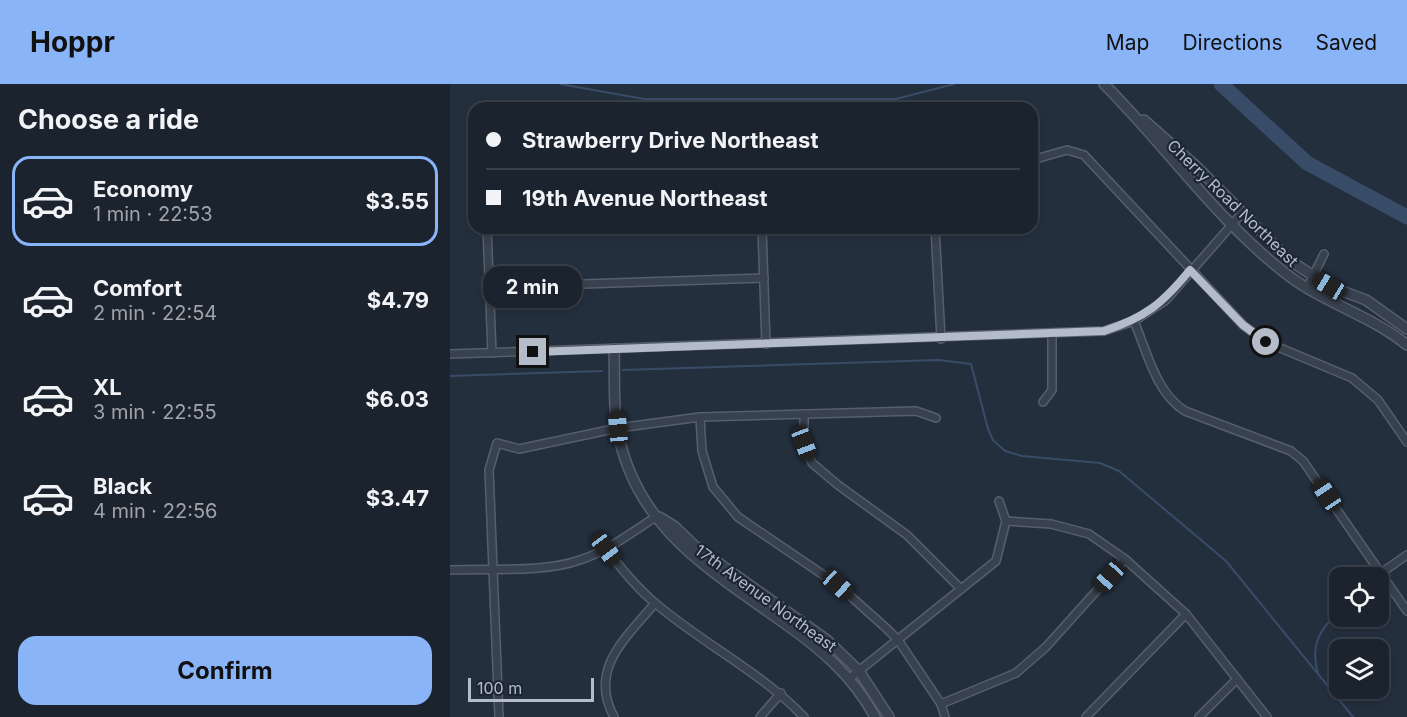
<!DOCTYPE html>
<meta charset="utf-8">
<style>
:root{--surface:#1b232e;--page:#282f3a;--text:#f1f3f6;--muted:#a0a4aa;--line:#39404a;--accent:#8ab4f8}
body{margin:0;font-family:Inter,sans-serif;background:var(--page);color:var(--text);height:100vh;display:flex;flex-direction:column;font-size:22px;white-space:nowrap}
*{box-sizing:border-box;margin:0}
p{font-size:20px;color:var(--muted)}
.icon{flex:none;width:33px;height:33px;fill:none;stroke:currentColor;stroke-width:2;stroke-linecap:round;stroke-linejoin:round}
.map{position:relative;flex:1;overflow:hidden}
.drawer{display:flex;flex-direction:column;background:var(--surface);width:450px}
.drawer>*{flex:none}
.top-card{position:absolute;left:18px;top:18px;width:570px;height:132px;border-radius:18px;box-shadow:0 3px 9px #0003,0 0 0 2px var(--line);display:grid;align-content:center;height:132px;padding:0 18px;background:var(--surface)}
.tools{position:absolute;left:879px;top:483px;display:grid;gap:12px}
.tools a{display:grid;place-items:center;width:60px;height:60px;border-radius:12px;background:var(--surface);box-shadow:0 3px 9px #0003,0 0 0 2px var(--line);font-size:30px}
.scale{position:absolute;left:18px;bottom:15px;width:126px;box-sizing:border-box;padding-left:6px;border:3px solid #b4bcc9;border-top:0;font-size:16px;line-height:21px;white-space:nowrap;color:#b4bcc9;-webkit-text-stroke:4px #1d2633;paint-order:stroke}
.end{position:absolute;width:27px;height:27px;margin:-14px;border:8px solid #b4bcc9;background:#111;box-shadow:0 0 0 3px #111}
.from{border-radius:50%}
.bubble{position:absolute;height:42px;border-radius:18px;background:var(--surface);box-shadow:0 3px 9px #0003,0 0 0 2px var(--line);font-size:20px;font-weight:700;line-height:42px;text-align:center}
.car{position:absolute;width:18px;height:36px;margin:-18px -9px;border-radius:8px;box-shadow:0 0 4px 2px #0007;background:linear-gradient(#222 24%,#8ab4d8 0 40%,#222 0 76%,#8ab4d8 0 86%,#222 0)}
.top-card b{display:flex;align-items:center;gap:21px;height:57px;font-size:22px}
.top-card b+b{border-top:2px solid var(--line)}
.top-card i{width:15px;height:15px;background:var(--text)}
ul{padding:0;list-style:none}
li{display:flex;align-items:center;gap:18px;height:90px;margin:0 12px 9px;padding:0 6px;border:3px solid transparent;border-radius:18px}
li div{flex:1}
li b{display:block;font-size:22px}
li em{font-style:normal;font-weight:700}
li.active{border-color:var(--accent)}
li>.icon{width:54px;height:54px;stroke-width:1.5}
h2{padding:0 18px;font-size:27px;line-height:72px}
.action{display:flex;gap:12px;margin-top:auto;padding:12px 18px}
.action a{flex:1;height:69px;border-radius:18px;background:var(--accent);color:#111;font-size:24px;font-weight:700;line-height:69px;text-align:center}
header{display:flex;align-items:center;gap:36px;box-sizing:border-box;height:84px;padding:0 30px;background:var(--accent);color:#111}
header strong{font-size:28px}
nav{display:flex;gap:33px;margin-inline-start:auto;font-size:21px}
main{display:flex;flex:1;min-height:0}
.map>svg:first-child{display:block}
.lines{fill:none;stroke-linecap:round;stroke-linejoin:round}
.stream{stroke:#394c67;stroke-width:2}
.river{stroke:#394c67;stroke-width:15}
.minor-casing{stroke:#565f6c;stroke-width:10}
.tertiary-casing{stroke:#565f6c;stroke-width:12}
.minor{stroke:#38414e;stroke-width:7}
.tertiary{stroke:#38414e;stroke-width:9}
.route{stroke:#b4bcc9;stroke-width:8}
.labels{text-anchor:middle;dominant-baseline:central;stroke-width:4.5;stroke-linejoin:round;paint-order:stroke}
.street-label{font-size:16px;fill:#b4bcc9;stroke:#1d2633}
</style>
<header>
<strong>Hoppr</strong>
<nav><a>Map</a><a>Directions</a><a>Saved</a></nav>
</header>
<main>
<section class="drawer">
<h2>Choose a ride</h2>
<ul>
<li class="active"><svg class="icon" aria-label="car" viewBox="0 0 24 24"><path d="M5 17H2v-5l4-1 3-4h7l3 4 3 1v5h-3M9 17h6M6 11h13"/><circle cx="7" cy="17" r="2"/><circle cx="17" cy="17" r="2"/></svg><div><b>Economy</b><p>1 min · 22:53</p></div><em>$3.55</em></li>
<li><svg class="icon" aria-label="car" viewBox="0 0 24 24"><path d="M5 17H2v-5l4-1 3-4h7l3 4 3 1v5h-3M9 17h6M6 11h13"/><circle cx="7" cy="17" r="2"/><circle cx="17" cy="17" r="2"/></svg><div><b>Comfort</b><p>2 min · 22:54</p></div><em>$4.79</em></li>
<li><svg class="icon" aria-label="car" viewBox="0 0 24 24"><path d="M5 17H2v-5l4-1 3-4h7l3 4 3 1v5h-3M9 17h6M6 11h13"/><circle cx="7" cy="17" r="2"/><circle cx="17" cy="17" r="2"/></svg><div><b>XL</b><p>3 min · 22:55</p></div><em>$6.03</em></li>
<li><svg class="icon" aria-label="car" viewBox="0 0 24 24"><path d="M5 17H2v-5l4-1 3-4h7l3 4 3 1v5h-3M9 17h6M6 11h13"/><circle cx="7" cy="17" r="2"/><circle cx="17" cy="17" r="2"/></svg><div><b>Black</b><p>4 min · 22:56</p></div><em>$3.47</em></li>
</ul>
<div class="action"><a>Confirm</a></div>
</section>
<div class="map">
<svg width="957" height="633" viewBox="0 0 957 633">
<rect width="100%" height="100%" fill="#242f3e"/>
<g class="lines">
<g class="stream">
<path d="M110,0L194,15H446L504,0"/>
<path d="M173,286L489,276L521,280L538,345L543,356L555,367L572,372L650,379L669,387L776,477L903,633"/>
<path d="M0,292L152,287"/>
<path d="M928,500L930,499"/>
<path d="M868,590C860,562 869,545 890,527"/>
</g>
<path class="river" d="M771,0L857,79L957,133"/>
<defs>
<g id="minor">
<path d="M582,76L617,66L634,71L793,241L816,258L902,294L928,316L957,358"/>
<path d="M37,144L42,269"/>
<path d="M312,144L316,260"/>
<path d="M485,144L491,255"/>
<path d="M39,203L314,194"/>
<path d="M857,204L874,170"/>
<path d="M684,237C697,268 706,309 735,327L841,367L853,377L957,527"/>
<path d="M0,270L654,247L684,237L716,216L792,129"/>
<path d="M593,318L602,306V249"/>
<path d="M354,330V359L362,379L388,401L457,451L510,504"/>
<path d="M250,333L252,367L263,403L288,433L388,501L436,544L448,556L491,620L495,633"/>
<path d="M549,417L556,437"/>
<path d="M556,437L601,440L639,450L675,475L736,530L817,633"/>
<path d="M156,465C171,484 186,503 205,519C253,560 311,588 354,633"/>
<path d="M0,486C40,484 93,489 130,476C158,467 182,448 207,432"/>
<path d="M931,489L957,471"/>
<path d="M400,594L546,477L556,437"/>
<path d="M491,620L566,589L596,563L675,475"/>
<path d="M49,633L39,386L47,359L69,365L168,344L250,333L466,327L486,334"/>
<path d="M164,633C138,585 176,554 205,519"/>
<path d="M310,633L331,609"/>
<path d="M636,633L736,530"/>
<path d="M749,633L787,595"/>
</g>
<g id="tertiary">
<path d="M654,0C717,63 768,138 839,192C876,220 920,231 957,261"/>
<path d="M694,36L747,83L839,176L879,202L916,216L957,245"/>
<path d="M164,265C165,291 163,318 167,343C184,443 259,485 334,539C371,565 403,592 425,633"/>
<path d="M209,433L224,442L246,463L377,556L409,587L439,633"/>
</g>
</defs>
<use href="#minor" class="minor-casing"/>
<use href="#tertiary" class="tertiary-casing"/>
<use href="#minor" class="minor"/>
<use href="#tertiary" class="tertiary"/>
</g>
<g class="lines">
<path class="route" d="M83,268L654,247C696,233 712,220 740,186L793,241L816,258"/>
</g>
<g class="labels">
<g class="street-label">
<text transform="translate(783 119) rotate(44)">Cherry Road Northeast</text>
<text transform="translate(316 514) rotate(36)">17th Avenue Northeast</text>
</g>
</g>
</svg>
<div class="tools">
<a><svg class="icon" aria-label="locate" viewBox="0 0 24 24"><circle cx="12" cy="12" r="6"/><path d="M12 2v4M12 18v4M2 12h4M18 12h4"/></svg></a>
<a><svg class="icon" aria-label="layers" viewBox="0 0 24 24"><path d="M12 4l9 5-9 5-9-5zM3 14l9 5 9-5"/></svg></a>
</div>
<div class="scale">100 m</div>
<i class="end from" style="left:816px;top:258px"></i>
<i class="end" style="left:83px;top:268px"></i>
<div class="bubble" style="left:33px;top:182px;width:99px">2 min</div>
<i class="car" style="left:879px;top:202px;rotate:301deg"></i>
<i class="car" style="left:168px;top:344px;rotate:355deg"></i>
<i class="car" style="left:354px;top:359px;rotate:159deg"></i>
<i class="car" style="left:877px;top:411px;rotate:326deg"></i>
<i class="car" style="left:156px;top:465px;rotate:143deg"></i>
<i class="car" style="left:659px;top:493px;rotate:222deg"></i>
<i class="car" style="left:388px;top:501px;rotate:132deg"></i>
<div class="top-card">
<b><i class="from"></i>Strawberry Drive Northeast</b>
<b><i></i>19th Avenue Northeast</b>
</div>
</div>
</main>
